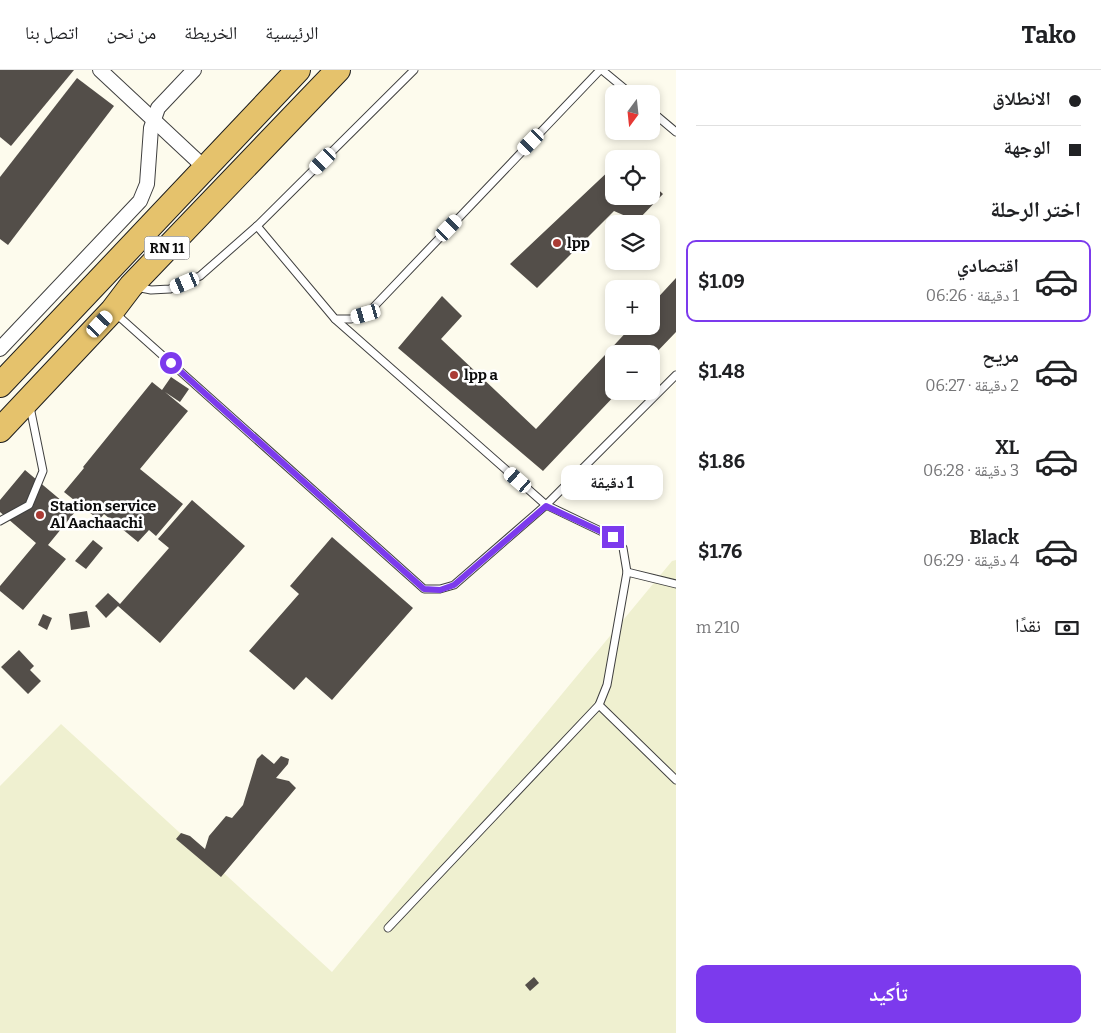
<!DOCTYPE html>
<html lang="ar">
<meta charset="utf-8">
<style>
:root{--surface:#fff;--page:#f6f6f6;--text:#202124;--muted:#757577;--line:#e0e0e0;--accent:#7c3aed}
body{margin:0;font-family:Bitter,"Noto Naskh Arabic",serif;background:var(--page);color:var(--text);direction:rtl;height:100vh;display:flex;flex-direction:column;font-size:19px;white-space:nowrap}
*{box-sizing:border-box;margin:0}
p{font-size:16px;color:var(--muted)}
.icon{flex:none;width:28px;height:28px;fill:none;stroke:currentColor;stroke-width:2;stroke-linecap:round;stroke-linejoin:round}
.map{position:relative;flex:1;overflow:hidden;direction:ltr}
.sheet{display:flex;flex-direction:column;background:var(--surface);width:425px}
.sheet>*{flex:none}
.banner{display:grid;align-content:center;height:110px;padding:0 20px;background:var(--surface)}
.needle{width:32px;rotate:195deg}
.fabs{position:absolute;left:605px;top:15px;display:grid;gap:10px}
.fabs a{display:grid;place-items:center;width:55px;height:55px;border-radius:10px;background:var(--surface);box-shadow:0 2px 8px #0003;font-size:25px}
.end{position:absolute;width:22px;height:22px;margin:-11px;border:6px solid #7c3aed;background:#fff;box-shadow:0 0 0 2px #fff}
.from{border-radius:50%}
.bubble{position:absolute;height:35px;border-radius:10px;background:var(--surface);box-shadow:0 2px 8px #0003;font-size:16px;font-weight:700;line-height:35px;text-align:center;direction:rtl}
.car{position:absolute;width:15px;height:30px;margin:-15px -8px;border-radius:6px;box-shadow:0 0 4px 1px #0007;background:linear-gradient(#fff 24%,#345 0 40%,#fff 0 76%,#345 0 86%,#fff 0)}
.banner b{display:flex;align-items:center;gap:18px;height:48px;font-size:19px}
.banner b+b{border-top:1px solid var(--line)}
.banner i{width:12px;height:12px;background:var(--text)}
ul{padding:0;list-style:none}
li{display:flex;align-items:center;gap:15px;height:82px;margin:0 10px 8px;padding:0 10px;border:2px solid transparent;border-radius:10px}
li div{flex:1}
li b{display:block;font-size:19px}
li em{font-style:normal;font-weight:700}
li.on{border-color:var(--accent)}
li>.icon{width:45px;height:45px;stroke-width:1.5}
h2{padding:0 20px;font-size:22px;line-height:60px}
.pay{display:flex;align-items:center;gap:12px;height:55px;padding:0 20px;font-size:19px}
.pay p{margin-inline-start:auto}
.action{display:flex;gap:10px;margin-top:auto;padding:10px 20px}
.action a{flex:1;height:58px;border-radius:10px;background:var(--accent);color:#fff;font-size:20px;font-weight:700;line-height:58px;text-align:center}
header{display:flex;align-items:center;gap:30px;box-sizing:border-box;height:70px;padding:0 25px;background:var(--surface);border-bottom:1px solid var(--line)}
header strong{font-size:24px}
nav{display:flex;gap:28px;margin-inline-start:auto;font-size:18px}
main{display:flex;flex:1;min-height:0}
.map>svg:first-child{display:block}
.farmland{fill:#eff0d0}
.building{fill:#534e49}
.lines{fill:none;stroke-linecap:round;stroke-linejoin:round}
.service-casing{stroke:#3f3f3f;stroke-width:9}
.minor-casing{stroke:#3f3f3f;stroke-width:16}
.trunk-casing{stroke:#1d1d1d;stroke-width:26}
.service{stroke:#fff;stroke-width:7}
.minor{stroke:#fff;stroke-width:14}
.trunk{stroke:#e5c26c;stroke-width:24}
.route{stroke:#7c3aed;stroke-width:6}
.poi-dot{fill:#aa3c35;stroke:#fff;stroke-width:2}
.labels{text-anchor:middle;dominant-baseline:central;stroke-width:5;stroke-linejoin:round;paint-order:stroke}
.shield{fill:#fff;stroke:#555;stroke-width:1}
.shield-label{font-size:14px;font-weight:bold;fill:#0c0c0c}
.poi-label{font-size:15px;font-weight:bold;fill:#0c0c0c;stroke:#fff;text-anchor:start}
</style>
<header>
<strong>Tako</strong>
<nav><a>الرئيسية</a><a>الخريطة</a><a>من نحن</a><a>اتصل بنا</a></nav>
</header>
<main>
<section class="sheet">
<div class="banner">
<b><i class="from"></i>الانطلاق</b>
<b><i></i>الوجهة</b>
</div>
<h2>اختر الرحلة</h2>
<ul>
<li class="on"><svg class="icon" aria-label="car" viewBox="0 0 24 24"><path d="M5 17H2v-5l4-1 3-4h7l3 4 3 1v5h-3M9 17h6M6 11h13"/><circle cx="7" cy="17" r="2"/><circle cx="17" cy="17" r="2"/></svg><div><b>اقتصادي</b><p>1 دقيقة · 06:26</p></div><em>$1.09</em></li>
<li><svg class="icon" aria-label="car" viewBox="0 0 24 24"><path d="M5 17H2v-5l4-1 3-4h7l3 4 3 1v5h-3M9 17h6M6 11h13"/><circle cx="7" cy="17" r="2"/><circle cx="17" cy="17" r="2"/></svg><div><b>مريح</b><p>2 دقيقة · 06:27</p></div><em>$1.48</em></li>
<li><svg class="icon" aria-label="car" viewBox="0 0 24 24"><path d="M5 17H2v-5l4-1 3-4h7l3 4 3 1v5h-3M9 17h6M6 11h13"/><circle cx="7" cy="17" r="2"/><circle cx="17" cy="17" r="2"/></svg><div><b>XL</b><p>3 دقيقة · 06:28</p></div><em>$1.86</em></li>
<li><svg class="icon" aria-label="car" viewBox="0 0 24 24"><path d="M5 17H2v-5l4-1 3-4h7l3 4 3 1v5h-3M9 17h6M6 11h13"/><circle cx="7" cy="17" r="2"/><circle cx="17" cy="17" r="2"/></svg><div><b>Black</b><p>4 دقيقة · 06:29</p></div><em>$1.76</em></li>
</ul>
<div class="pay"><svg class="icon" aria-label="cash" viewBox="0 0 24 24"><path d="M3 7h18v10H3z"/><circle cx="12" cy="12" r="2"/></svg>نقدًا<p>210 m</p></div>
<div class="action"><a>تأكيد</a></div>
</section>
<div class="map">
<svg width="676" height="963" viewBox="0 0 676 963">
<rect width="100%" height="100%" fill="#fdfbed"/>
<path class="farmland" d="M676,490V963H0V716L61,654L332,902L672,491Z"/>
<g class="building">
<path d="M0,0H74L11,76L0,67Z"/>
<path d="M77,8L114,36L8,175L0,169V107Z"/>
<path d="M614,96V126H651V113L663,124L637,151L614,141L537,218L510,194Z"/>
<path d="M676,208V262L651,288V284H614V321H619L543,401L398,278L442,226L462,246L441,269L536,359L632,256H651V235Z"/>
<path d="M171,307L189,319L180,332L165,322L188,341L140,399L183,434L156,466L149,460L138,472L104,444L99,450L64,422L84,398L83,397L152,312L162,320Z"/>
<path d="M25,400L75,442L48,475L66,489L23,540L0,521V516L36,473L0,442V430Z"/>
<path d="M192,430L245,476L160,573L118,536L106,548L95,536L108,523L120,534L169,478L158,469Z"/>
<path d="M332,467L413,538L332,630L306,607L294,620L249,581L299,524L290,516Z"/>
<path d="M93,470L103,478L86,499L75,491Z"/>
<path d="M87,541L90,557L71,560L69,544Z"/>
<path d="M43,544L52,548L47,560L38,555Z"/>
<path d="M19,580L34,596L30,600L41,611L28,624L1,597Z"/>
<path d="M262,684L274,694L281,686L289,689L288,694L276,708L289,711L296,718L221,807L176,769L181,763L190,766L205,779L209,766L226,746L232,748L243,735L257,689Z"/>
<path d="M534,907L539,913L530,921L525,915Z"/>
</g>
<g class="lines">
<defs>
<g id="service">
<path d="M602,0L631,24"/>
<path d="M651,41L676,62"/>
<path d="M257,156L335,249H351L366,245L600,0"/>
<path d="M136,217L151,220L170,219L200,206L257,156L414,0"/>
<path d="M115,243L424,519H440L454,515L546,435L676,305"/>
<path d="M335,249L546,435L613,467L623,478L627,502L607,615L599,635L388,858"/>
<path d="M0,451L29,435L43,401L30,337"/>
<path d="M627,502L676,514"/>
<path d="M599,635L676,710"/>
</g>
<g id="minor">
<path d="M100,0L205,98"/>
<path d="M0,279L140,131L147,114L151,58L158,38L194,0"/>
</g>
<g id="trunk">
<path d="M0,315L298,0"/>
<path d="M0,360L112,241L131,216L338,0"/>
</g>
</defs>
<use href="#service" class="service-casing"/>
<use href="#minor" class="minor-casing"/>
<use href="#trunk" class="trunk-casing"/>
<use href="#service" class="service"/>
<use href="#minor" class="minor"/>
<use href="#trunk" class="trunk"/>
</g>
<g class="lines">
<path class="route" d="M171,293L424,519L440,520L454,515L546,436L613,467"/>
</g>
<g class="poi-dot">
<circle cx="557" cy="173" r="5"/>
<circle cx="454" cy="305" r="5"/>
<circle cx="40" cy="445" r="5"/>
</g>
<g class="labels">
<rect class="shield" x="144.5" y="166.5" width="45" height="23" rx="4"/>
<g class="shield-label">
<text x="167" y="178">RN 11</text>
</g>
<g class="poi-label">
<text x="567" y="173">lpp</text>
<text x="464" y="305">lpp a</text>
<text x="50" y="436">Station service<tspan x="50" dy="17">Al Aachaachi</tspan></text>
</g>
</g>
</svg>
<div class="fabs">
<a><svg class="needle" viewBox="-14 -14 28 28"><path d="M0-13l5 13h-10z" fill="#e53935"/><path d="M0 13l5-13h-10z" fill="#757577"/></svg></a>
<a><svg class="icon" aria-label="locate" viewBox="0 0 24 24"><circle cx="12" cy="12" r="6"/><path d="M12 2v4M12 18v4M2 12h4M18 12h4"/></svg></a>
<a><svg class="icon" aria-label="layers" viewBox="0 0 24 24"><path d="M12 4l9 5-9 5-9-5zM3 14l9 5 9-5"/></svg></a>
<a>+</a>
<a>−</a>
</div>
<i class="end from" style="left:171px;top:293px"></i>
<i class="end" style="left:613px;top:467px"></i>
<div class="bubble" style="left:561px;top:395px;width:102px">1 دقيقة</div>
<i class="car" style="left:531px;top:72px;rotate:224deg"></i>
<i class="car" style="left:323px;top:91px;rotate:225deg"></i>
<i class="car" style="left:449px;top:158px;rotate:44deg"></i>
<i class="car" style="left:185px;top:213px;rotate:247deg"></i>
<i class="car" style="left:366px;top:244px;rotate:254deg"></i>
<i class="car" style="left:100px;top:254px;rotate:43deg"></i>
<i class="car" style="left:518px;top:410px;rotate:311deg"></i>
</div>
</main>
